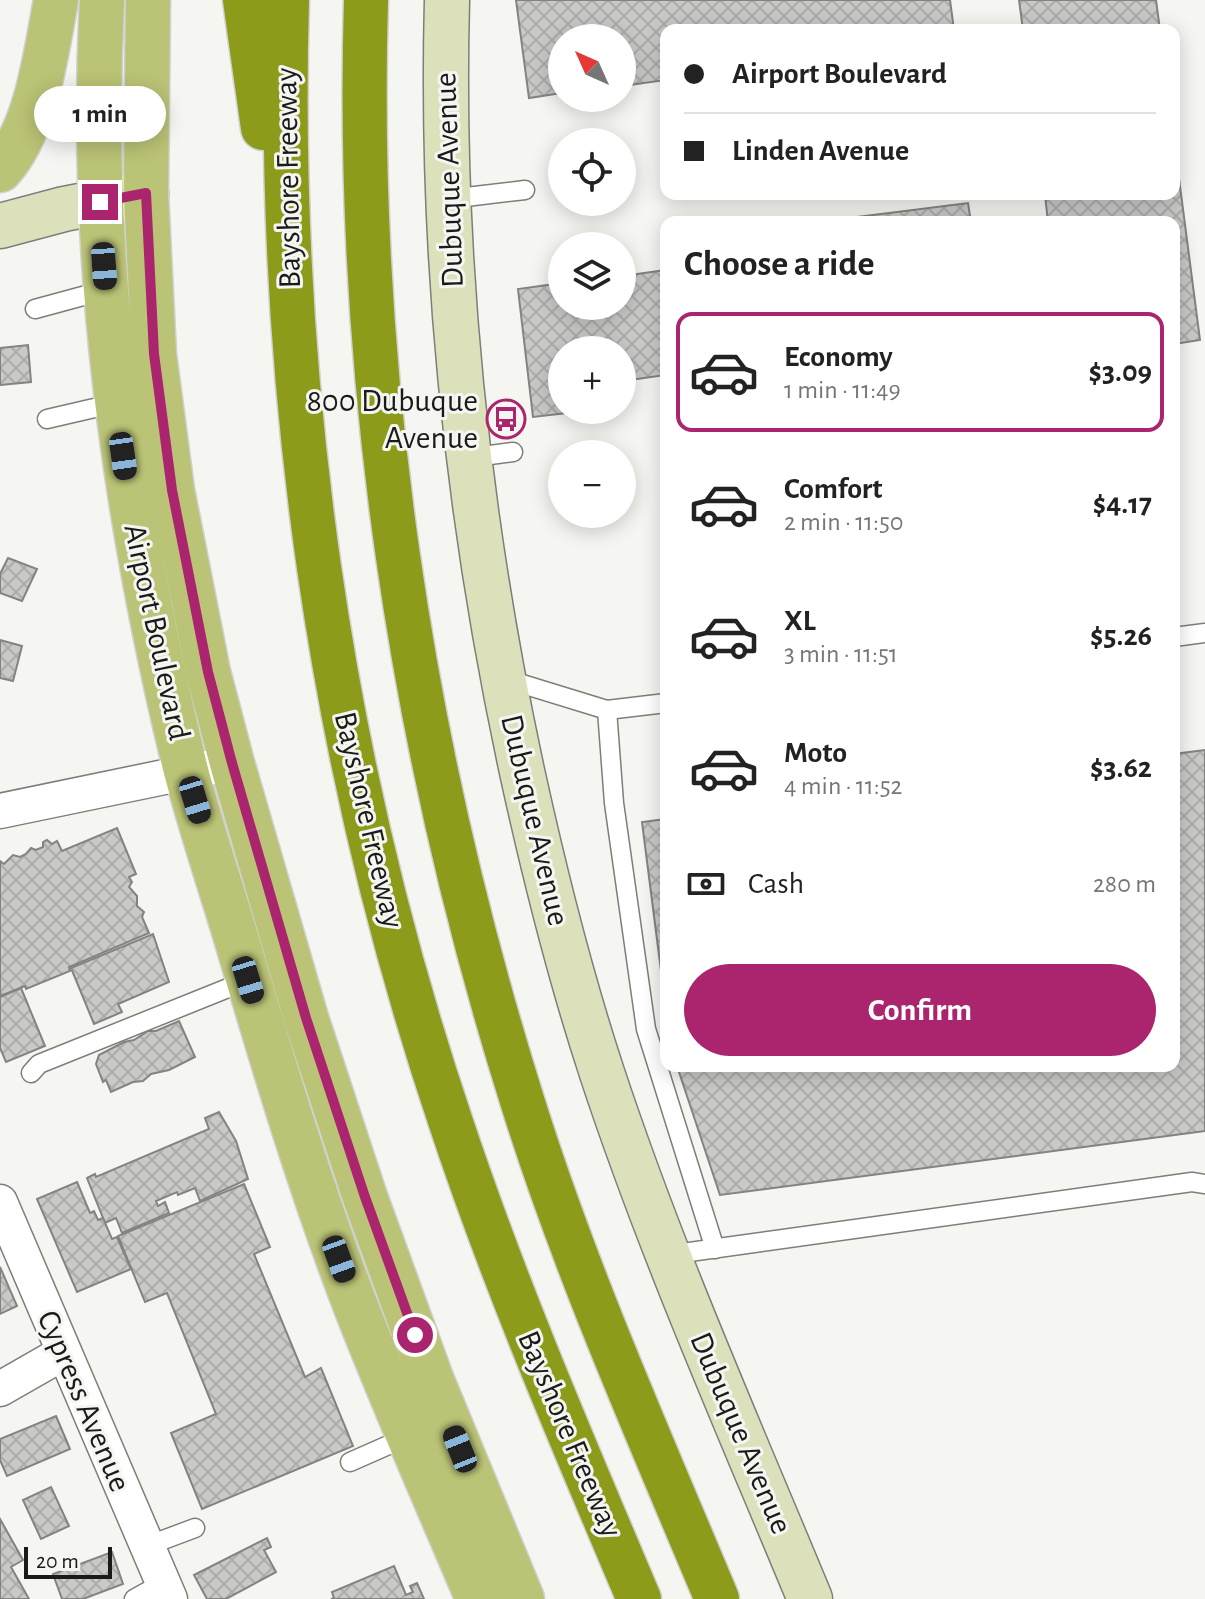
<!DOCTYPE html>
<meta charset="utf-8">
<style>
:root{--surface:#fff;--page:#f6f6f6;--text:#222;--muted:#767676;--line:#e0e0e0;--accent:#ab256e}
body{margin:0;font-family:"Alegreya Sans",sans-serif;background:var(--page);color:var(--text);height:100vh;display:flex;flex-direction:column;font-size:30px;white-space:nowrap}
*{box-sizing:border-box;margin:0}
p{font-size:26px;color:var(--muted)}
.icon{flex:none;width:44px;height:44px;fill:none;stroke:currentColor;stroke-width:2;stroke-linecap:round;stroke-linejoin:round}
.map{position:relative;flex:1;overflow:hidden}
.drawer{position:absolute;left:660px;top:216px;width:520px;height:856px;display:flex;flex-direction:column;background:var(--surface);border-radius:16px;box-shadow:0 4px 20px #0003}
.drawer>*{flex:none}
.hud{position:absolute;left:660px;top:24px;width:520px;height:176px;border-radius:16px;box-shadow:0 4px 20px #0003;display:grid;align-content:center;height:176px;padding:0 24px;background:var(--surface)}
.needle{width:52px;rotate:315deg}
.controls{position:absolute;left:548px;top:24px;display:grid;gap:16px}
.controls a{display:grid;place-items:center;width:88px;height:88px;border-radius:50%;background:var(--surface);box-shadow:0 4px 20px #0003;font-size:40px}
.scale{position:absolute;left:24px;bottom:20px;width:88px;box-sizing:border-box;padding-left:8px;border:4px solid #1a1a19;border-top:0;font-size:22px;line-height:28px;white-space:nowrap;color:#1a1a19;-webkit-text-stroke:6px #f5f5f2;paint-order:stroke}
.end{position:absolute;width:36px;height:36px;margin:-18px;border:10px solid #ab256e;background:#fff;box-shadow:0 0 0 4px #fff}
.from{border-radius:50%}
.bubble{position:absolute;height:56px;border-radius:28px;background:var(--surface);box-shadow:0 4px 20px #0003;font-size:26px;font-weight:700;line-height:56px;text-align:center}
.car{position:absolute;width:24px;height:48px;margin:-24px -12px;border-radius:10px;box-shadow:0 0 6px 2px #0007;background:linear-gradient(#222 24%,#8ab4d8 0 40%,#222 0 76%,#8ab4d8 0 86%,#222 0)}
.hud b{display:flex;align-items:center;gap:28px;height:76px;font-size:30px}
.hud b+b{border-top:2px solid var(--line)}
.hud i{width:20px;height:20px;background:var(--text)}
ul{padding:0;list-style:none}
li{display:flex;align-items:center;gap:24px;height:120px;margin:0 16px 12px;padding:0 8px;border:4px solid transparent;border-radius:16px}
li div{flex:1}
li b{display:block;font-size:30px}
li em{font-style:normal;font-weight:700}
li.current{border-color:var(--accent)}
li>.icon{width:72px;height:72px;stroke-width:1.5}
h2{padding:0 24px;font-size:36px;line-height:96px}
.pay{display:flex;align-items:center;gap:20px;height:88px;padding:0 24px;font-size:30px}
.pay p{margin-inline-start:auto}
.cta{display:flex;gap:16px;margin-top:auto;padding:16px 24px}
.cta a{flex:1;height:92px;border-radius:48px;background:var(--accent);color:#fff;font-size:32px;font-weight:700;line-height:92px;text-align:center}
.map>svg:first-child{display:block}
.building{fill:url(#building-cross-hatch);stroke:#838480;stroke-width:2}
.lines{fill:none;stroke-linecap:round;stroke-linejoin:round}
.lane-casing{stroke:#7d7e7a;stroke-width:21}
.street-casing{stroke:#7d7e7a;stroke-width:37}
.secondary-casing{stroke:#7d7e7a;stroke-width:47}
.primary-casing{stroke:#d1d1d1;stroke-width:47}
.highway-casing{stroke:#d1d1d1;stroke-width:47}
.lane{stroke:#fff;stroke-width:18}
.street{stroke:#fff;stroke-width:34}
.secondary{stroke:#dde1bb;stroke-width:44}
.primary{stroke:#bbc376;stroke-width:44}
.highway{stroke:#8d9b1b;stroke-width:44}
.route{stroke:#ab256e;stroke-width:10}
.labels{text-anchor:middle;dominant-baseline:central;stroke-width:6;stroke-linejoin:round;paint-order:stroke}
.street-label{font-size:32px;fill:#1a1a19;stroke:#f5f5f2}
.poi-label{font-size:32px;fill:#1a1a19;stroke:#f5f5f2;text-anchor:end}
</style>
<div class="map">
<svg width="1205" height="1599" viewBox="0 0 1205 1599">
<defs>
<pattern id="building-cross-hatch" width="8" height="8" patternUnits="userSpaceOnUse" patternTransform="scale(2)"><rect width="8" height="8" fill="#c9cac7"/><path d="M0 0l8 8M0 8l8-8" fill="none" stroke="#acadaa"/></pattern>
</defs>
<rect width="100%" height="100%" fill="#f5f5f2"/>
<g class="building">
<path d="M516,0H950L954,30H666V80L622,86V38H562V93L529,98Z"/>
<path d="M1019,0H1156L1160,30H1023Z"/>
<path d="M1174,140L1200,340L1174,344V222H1048L1045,195L1040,194H1174Z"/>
<path d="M968,203L971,222H817Z"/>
<path d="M666,270V375L622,381V350H562V410H594L533,417L518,289L562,283V306H622V276Z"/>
<path d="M28,345L31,382L0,385V348Z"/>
<path d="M8,558L37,569L22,601L0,593V574Z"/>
<path d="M0,640L22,646L13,681L0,678Z"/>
<path d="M1205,750V1131L720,1195L677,1066H1174V754Z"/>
<path d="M666,819V1010L642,822Z"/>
<path d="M117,828L136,874L129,877L132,882L129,887L137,896V906L144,912L142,917L149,933L69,967L70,971L26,989L25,986L0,996V861L4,864L13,855L20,857L26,854L31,848L36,850L43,847V842L47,840L52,844L57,841L62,851Z"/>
<path d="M153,934L169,982L118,1004L122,1012L94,1024L71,968Z"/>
<path d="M21,988L45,1046L6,1062L0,1048V997Z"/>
<path d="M179,1021L195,1057L169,1070L151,1074L143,1081L133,1082L111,1092L106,1080L103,1082L96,1064L99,1055L124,1042L134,1040L148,1031H156Z"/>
<path d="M219,1112L236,1141L248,1179L200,1201L195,1188L178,1195L177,1192L156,1201L158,1206L165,1202L169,1213L122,1233L116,1218L105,1223L87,1178L95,1174L96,1177L209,1129L205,1118Z"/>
<path d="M77,1182L90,1213L94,1211L98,1220L103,1218L112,1239L117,1237L131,1269L77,1292L37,1199Z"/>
<path d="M244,1184L270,1247L254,1254L305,1377L321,1368L353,1446L202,1509L171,1433L216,1414L167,1293L145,1302L118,1236Z"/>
<path d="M0,1267L17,1306L0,1314Z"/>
<path d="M56,1416L70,1449L7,1476L0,1460V1439Z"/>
<path d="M51,1487L69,1526L41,1539L23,1500Z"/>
<path d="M0,1519L23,1560L11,1567L29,1599H0Z"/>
<path d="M267,1538L271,1547L264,1550L276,1572L226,1599H207L194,1575Z"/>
<path d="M112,1552L123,1584L83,1599H62L53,1574Z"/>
<path d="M394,1566L406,1595L413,1592L410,1586L417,1583L424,1599H331L334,1598L332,1592Z"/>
</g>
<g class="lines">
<defs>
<g id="lane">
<path d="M449,199L525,190"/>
<path d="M35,309L105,290"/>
<path d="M47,419L116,403"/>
<path d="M467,458L513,452"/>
<path d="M1174,637L1205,633"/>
<path d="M506,679L607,710L666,703"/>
<path d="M607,710L614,803L646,1029L715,1249"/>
<path d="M31,1073L39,1064L248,980"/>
<path d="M668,1255L1192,1182L1205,1184"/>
<path d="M350,1462L409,1436"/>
<path d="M147,1546L195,1528"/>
<path d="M134,1599L163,1583"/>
</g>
<g id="street">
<path d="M0,811L232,763"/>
<path d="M0,1202L170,1599"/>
<path d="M0,1389L63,1353"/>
</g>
<g id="secondary">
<path d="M447,0C440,264 467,518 523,776C545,876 570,976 602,1073C661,1252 738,1425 810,1599"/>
<path d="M0,226L64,209L146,193"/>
</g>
<g id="primary">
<path d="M102,0C88,259 124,516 185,767C201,829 222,890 240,951C275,1070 311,1190 356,1307C394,1405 437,1502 478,1599"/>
<path d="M148,0L146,193L154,354L172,490L208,672L232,763L306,1018L365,1197L432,1381L522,1599"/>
<path d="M0,170C37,130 46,53 56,0"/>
</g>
<g id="highway">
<path d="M245,0L263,128"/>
<path d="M287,0C276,378 329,761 450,1120C504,1283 572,1441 639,1599"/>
<path d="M366,0C355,371 410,743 521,1097C574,1268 648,1434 717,1599"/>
</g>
</defs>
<use href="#lane" class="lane-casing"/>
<use href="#street" class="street-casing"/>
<use href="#secondary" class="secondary-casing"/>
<use href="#primary" class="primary-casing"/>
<use href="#highway" class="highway-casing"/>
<use href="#lane" class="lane"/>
<use href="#street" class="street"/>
<use href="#secondary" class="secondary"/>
<use href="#primary" class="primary"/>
<use href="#highway" class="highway"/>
</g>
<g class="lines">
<path class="route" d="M100,202L146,193L154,354L172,490L208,672L232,763L306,1018L365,1197L415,1335"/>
</g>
<defs>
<symbol id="bus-ring" viewBox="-11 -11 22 22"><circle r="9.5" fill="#f5f5f2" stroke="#ab256e" stroke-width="1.5"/><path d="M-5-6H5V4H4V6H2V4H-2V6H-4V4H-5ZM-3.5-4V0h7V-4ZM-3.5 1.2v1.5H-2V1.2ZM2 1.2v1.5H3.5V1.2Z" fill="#ab256e"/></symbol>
</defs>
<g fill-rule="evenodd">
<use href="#bus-ring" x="484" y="397" width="44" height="44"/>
</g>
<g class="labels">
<g class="street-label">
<text transform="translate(288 178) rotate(-91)">Bayshore Freeway</text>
<text transform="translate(449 180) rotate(-92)">Dubuque Avenue</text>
<text transform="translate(157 632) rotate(78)">Airport Boulevard</text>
<text transform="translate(369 820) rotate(77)">Bayshore Freeway</text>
<text transform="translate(535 820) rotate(77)">Dubuque Avenue</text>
<text transform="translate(84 1401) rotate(67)">Cypress Avenue</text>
<text transform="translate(741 1433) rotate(67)">Dubuque Avenue</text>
<text transform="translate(570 1434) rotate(67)">Bayshore Freeway</text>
</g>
<g class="poi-label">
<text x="478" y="401">800 Dubuque<tspan x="478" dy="37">Avenue</tspan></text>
</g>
</g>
</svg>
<div class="controls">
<a><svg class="needle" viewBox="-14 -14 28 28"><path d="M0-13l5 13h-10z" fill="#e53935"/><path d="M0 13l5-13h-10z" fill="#767676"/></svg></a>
<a><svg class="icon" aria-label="locate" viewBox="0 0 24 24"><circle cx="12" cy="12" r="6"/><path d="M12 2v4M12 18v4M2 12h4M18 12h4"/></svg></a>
<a><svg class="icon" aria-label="layers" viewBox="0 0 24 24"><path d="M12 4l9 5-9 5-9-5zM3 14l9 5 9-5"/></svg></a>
<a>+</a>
<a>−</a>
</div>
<div class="scale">20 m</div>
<i class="end from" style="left:415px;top:1335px"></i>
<i class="end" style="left:100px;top:202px"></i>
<div class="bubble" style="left:34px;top:86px;width:132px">1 min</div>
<i class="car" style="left:104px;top:266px;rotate:176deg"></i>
<i class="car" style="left:123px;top:456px;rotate:172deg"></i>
<i class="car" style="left:195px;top:800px;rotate:163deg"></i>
<i class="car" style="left:248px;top:980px;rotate:163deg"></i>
<i class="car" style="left:339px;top:1259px;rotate:160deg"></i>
<i class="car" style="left:460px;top:1449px;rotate:338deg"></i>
<div class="hud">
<b><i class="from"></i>Airport Boulevard</b>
<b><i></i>Linden Avenue</b>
</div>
<section class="drawer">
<h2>Choose a ride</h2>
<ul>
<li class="current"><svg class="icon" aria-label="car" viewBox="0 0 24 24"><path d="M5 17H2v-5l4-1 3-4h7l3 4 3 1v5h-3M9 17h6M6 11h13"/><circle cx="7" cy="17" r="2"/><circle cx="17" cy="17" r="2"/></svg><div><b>Economy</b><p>1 min · 11:49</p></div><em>$3.09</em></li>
<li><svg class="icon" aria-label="car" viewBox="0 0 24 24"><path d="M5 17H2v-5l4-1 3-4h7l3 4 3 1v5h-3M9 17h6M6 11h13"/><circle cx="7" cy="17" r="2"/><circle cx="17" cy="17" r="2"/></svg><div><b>Comfort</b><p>2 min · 11:50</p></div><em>$4.17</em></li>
<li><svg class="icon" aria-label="car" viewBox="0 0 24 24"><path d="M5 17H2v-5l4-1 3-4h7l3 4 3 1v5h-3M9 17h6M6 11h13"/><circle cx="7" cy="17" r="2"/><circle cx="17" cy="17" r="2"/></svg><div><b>XL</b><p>3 min · 11:51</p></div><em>$5.26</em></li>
<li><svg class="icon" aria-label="car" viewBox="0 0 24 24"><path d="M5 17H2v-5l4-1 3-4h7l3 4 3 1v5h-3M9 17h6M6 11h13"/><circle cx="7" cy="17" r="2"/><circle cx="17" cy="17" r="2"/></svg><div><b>Moto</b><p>4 min · 11:52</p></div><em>$3.62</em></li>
</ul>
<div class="pay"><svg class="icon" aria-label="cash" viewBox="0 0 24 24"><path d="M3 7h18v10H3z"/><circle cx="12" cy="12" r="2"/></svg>Cash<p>280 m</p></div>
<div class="cta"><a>Confirm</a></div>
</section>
</div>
